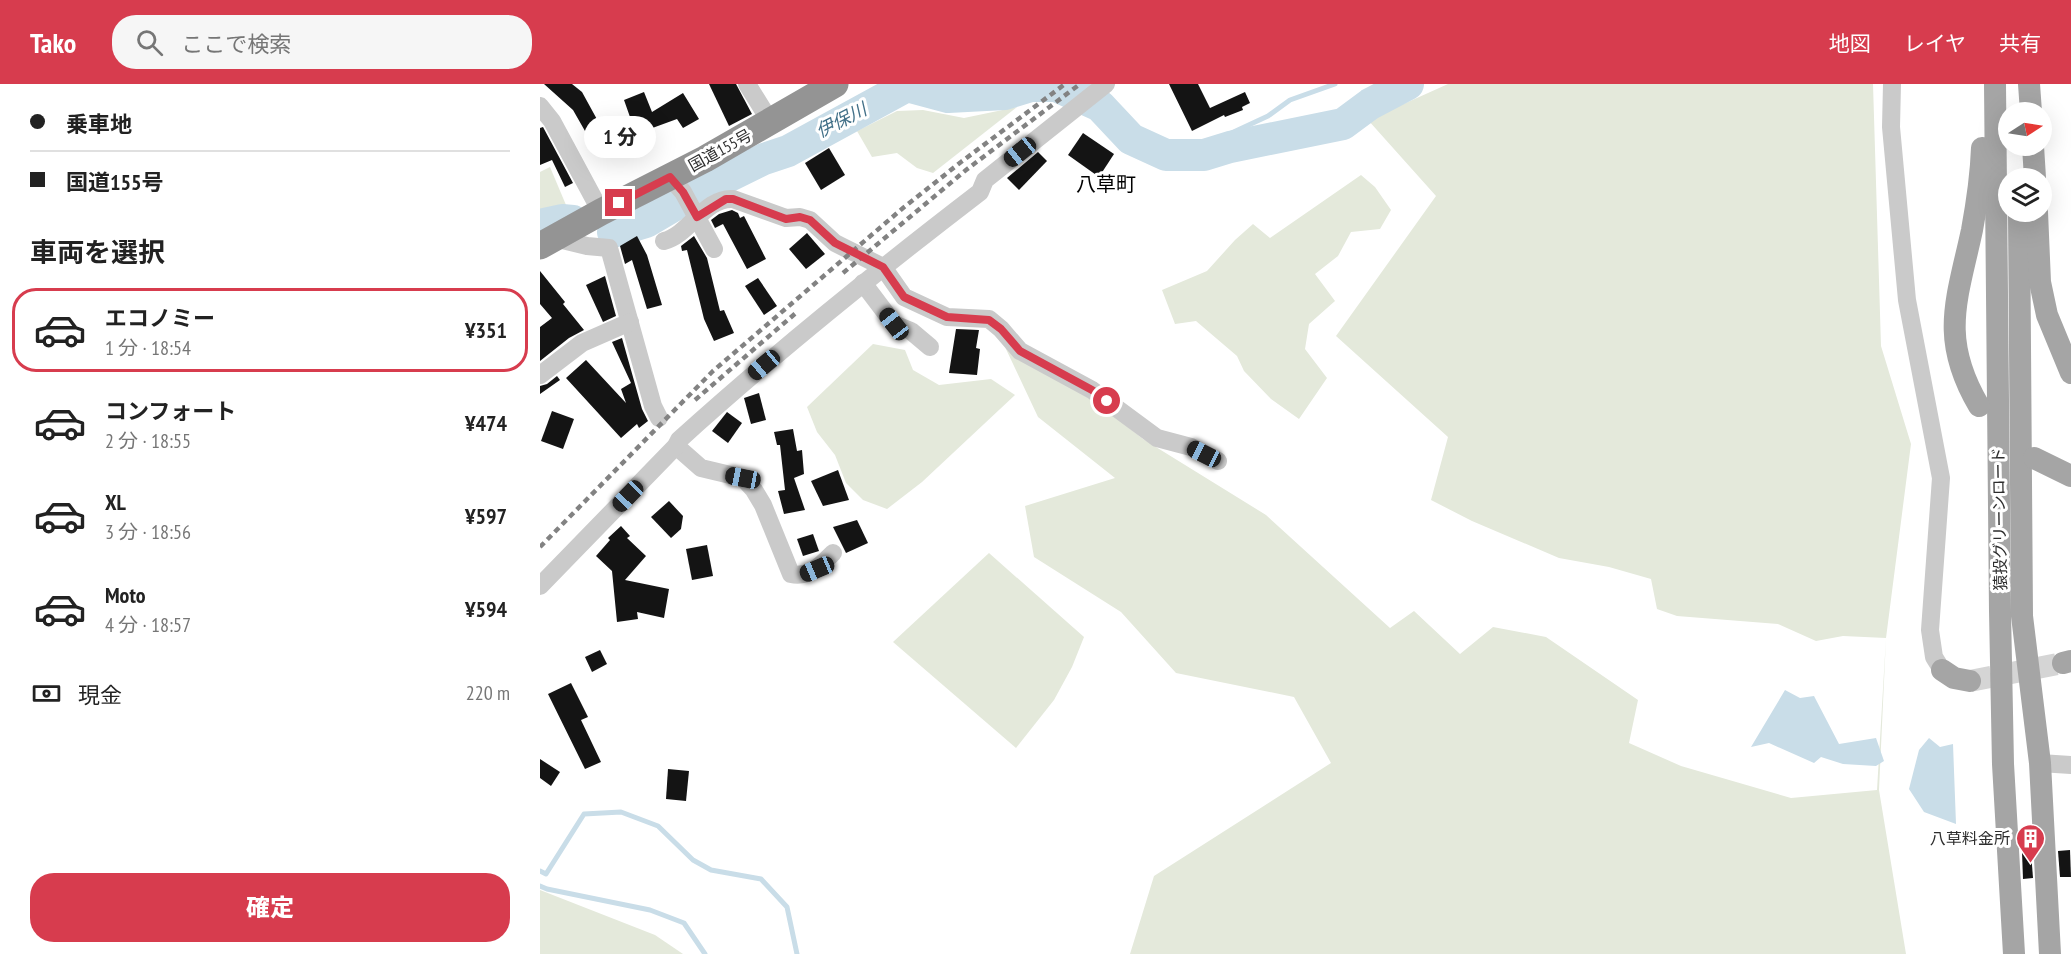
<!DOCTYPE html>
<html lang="ja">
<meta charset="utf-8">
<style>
:root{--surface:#fff;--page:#f6f6f6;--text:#222;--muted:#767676;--line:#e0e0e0;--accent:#d73c4e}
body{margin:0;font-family:"PT Sans Narrow","Noto Sans JP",sans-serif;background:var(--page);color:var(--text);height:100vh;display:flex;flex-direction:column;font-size:22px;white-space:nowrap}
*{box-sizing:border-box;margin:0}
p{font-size:20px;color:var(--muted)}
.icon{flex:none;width:33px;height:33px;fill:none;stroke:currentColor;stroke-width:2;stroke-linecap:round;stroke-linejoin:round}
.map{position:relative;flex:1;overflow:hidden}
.sheet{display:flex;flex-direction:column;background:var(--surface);width:540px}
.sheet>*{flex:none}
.banner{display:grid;align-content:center;height:132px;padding:0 30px;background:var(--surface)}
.needle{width:39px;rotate:78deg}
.tools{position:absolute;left:1458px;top:18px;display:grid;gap:12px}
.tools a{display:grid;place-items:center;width:54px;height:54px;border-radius:50%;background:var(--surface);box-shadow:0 6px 24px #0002;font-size:30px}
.end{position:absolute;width:27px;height:27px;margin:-14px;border:8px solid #d73c4e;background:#fff;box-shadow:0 0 0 3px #fff}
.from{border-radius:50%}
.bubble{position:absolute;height:42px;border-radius:21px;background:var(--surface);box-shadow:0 6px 24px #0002;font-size:20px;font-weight:800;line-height:42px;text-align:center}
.car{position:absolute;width:18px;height:36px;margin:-18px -9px;border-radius:8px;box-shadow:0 0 4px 2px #0007;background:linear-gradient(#222 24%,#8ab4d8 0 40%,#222 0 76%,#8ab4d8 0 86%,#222 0)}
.banner b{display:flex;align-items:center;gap:21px;height:57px;font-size:22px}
.banner b+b{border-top:2px solid var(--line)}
.banner i{width:15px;height:15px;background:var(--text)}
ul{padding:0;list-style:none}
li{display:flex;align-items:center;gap:18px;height:84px;margin:0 12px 9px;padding:0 18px;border:3px solid transparent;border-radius:24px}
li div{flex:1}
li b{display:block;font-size:22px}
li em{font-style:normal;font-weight:800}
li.current{border-color:var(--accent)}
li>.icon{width:54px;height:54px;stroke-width:1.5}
h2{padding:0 30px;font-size:27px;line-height:72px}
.pay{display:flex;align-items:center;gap:15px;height:66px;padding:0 30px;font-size:22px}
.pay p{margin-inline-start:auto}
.primary-button{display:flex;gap:12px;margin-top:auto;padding:12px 30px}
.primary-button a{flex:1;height:69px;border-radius:24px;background:var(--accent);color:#fff;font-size:24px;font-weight:800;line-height:69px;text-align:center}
header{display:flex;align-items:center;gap:36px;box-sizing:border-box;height:84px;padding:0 30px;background:var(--accent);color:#fff}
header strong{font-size:28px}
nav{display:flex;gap:33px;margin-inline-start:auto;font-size:21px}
.search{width:420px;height:54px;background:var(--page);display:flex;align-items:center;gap:15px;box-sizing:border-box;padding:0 21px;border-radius:24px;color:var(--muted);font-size:22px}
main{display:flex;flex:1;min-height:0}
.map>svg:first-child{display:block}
.green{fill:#e4e9db}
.water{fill:#c9dde8}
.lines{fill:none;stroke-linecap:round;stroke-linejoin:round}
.stream{stroke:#c9dde8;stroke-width:5}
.river{stroke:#c9dde8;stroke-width:32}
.building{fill:#141414}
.major-tunnel{stroke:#d5d5d5;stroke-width:22;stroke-dasharray:22 11;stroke-linecap:butt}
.minor{stroke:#cacaca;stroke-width:18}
.major{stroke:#a5a5a5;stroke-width:22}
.highway{stroke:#949494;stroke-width:27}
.rail{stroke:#828282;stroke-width:4.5;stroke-dasharray:6 4.5;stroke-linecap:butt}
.route{stroke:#d73c4e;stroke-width:8}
.labels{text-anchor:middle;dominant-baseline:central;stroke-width:6;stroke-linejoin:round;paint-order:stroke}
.street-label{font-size:16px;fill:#2d2d2d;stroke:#fff}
.poi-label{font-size:16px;fill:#2d2d2d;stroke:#fff;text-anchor:end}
.water-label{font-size:18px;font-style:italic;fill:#427088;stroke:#fff}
.quarter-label{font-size:20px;fill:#000;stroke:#fff}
</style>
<header>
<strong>Tako</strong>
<div class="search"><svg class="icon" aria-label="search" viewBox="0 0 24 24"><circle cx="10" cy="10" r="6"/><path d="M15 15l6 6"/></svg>ここで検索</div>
<nav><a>地図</a><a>レイヤ</a><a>共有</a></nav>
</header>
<main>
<section class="sheet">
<div class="banner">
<b><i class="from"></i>乗車地</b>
<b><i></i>国道155号</b>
</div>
<h2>車両を選択</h2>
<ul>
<li class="current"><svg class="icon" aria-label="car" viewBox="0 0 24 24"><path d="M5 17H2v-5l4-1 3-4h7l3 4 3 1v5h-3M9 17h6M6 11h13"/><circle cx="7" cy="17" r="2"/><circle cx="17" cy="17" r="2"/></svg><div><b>エコノミー</b><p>1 分 · 18:54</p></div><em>¥351</em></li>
<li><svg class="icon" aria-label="car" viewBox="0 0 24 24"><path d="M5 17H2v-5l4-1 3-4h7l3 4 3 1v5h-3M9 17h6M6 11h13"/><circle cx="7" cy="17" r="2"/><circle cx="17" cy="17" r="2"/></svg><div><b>コンフォート</b><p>2 分 · 18:55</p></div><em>¥474</em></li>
<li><svg class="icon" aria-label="car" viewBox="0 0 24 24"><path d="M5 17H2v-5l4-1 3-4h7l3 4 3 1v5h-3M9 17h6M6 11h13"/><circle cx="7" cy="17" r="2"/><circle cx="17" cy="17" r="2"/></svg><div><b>XL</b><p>3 分 · 18:56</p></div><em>¥597</em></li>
<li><svg class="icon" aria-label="car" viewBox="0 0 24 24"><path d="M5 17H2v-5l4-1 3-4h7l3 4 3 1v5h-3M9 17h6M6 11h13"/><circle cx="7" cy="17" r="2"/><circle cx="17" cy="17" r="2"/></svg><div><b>Moto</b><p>4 分 · 18:57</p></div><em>¥594</em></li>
</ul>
<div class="pay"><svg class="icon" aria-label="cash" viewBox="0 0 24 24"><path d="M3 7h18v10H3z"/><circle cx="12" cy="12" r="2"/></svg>現金<p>220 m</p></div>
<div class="primary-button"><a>確定</a></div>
</section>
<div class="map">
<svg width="1531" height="870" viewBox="0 0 1531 870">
<rect width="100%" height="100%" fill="#fff"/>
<g class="green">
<path d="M908,0H1333L1341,262L1371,360L1346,554L1339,706L1366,870H590L614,792L791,679L754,613L636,589L581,528L494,473L485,422L575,394L498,333L465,263L560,321L603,355L726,431L850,544L874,527L920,570L953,543L1006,553L1098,616L1089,659L1141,682L1251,714L1337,706L1346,554L1303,552L1276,557L1238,540L1137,532L1117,525L1111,495L1069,483L1019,474L932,437L891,416L908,353L796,252L896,112L828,36Z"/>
<path d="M477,23L393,89L377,84L357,69L332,73L317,47L357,27L383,26L424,34Z"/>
<path d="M10,83L26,121L0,132V88Z"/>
<path d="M821,91L835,103L851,126L840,145L811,148L798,172L775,190L795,217L769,240L765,265L787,294L759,335L731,315L704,287L697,272L656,237L635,240L622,206L667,187L695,156L713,140L730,154Z"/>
<path d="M333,260L365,266L373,286L399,301L451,295L475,311L382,398L347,425L323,416L306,399L295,371L277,348L267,323Z"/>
<path d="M449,469L544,553L532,583L514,616L476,664L353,558Z"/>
<path d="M0,806L115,851L143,870H0Z"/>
</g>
<g class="water">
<path d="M1245,606L1260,614L1274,612L1299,660L1336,654L1344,677L1336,682L1303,680L1281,673L1274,679L1229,659L1211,663Z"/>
<path d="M1389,654L1400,663L1413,660L1416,740L1384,728L1369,705L1379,666Z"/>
</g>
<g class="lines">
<g class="stream">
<path d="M515,0L516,2"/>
<path d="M685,52L728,32L750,16L795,0"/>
<path d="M0,787L6,790L44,730L81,728L118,742L153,776L171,786L221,795L247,823L257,870"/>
<path d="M0,802L7,805L110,826L144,839L165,870"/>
</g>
<g class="river">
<path d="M0,141L22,136L33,137"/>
<path d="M73,148L106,138L157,108L224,75L248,67L367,2L408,13L465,10L491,2H516L560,22L591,55L626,71H664L690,63L803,40L830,20L868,0"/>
</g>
</g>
<g class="building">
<path d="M4,0H32L42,8L59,39L45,47L33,26Z"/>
<path d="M169,0H196L212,30L189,42Z"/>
<path d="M629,0H658L670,24L705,8L710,19L702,23L703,26L685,33L684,31L652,47Z"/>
<path d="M104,8L112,28L143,9L159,35L143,44L137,35L96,50L84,16Z"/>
<path d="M3,43L33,99L25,103L12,76L0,81V44Z"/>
<path d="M543,49L574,70L559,93L528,71Z"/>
<path d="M289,64L305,91L281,106L265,79Z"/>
<path d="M498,68L507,77L479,106L467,94Z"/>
<path d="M192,126L198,129L200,134L204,132L226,175L207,185L183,140L175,144L171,136L179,130Z"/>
<path d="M267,149L285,170L266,185L249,165Z"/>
<path d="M97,152L107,171L122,221L107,225L92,176L85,180L80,162Z"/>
<path d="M154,152L167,174L180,227L184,226L194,249L174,257L164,235L147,166L142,167L141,162Z"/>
<path d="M0,187L25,218L23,220L44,246L29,254L0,277V243L12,234L0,220Z"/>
<path d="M65,192L76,232L63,238L46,201Z"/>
<path d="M218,194L237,222L224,231L205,202Z"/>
<path d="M416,245L439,246L436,264L440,265L437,291L409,289Z"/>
<path d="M82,254L102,325L108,337L99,344L97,340L81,354L26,294L46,276L86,319L81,305L91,299L72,258Z"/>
<path d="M17,292L20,296L0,310V302L7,300Z"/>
<path d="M219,309L226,336L211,340L204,314Z"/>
<path d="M12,327L34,335L23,365L1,357Z"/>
<path d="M187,328L202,339L188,359L172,347Z"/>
<path d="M253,345L257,367L262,366L264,390L254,394L265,426L244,430L238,407L245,406L240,361H237L234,348Z"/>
<path d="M298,386L309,416L283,422L271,397Z"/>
<path d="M129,417L143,432L141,445L131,454L111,433Z"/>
<path d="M317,436L328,459L306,469L293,443Z"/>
<path d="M81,442L90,452L87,454L106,472L85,496L129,505L124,534L97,528L98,535L77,538L72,487L56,472L70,456L68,454Z"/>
<path d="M273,450L279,467L263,472L257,455Z"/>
<path d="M167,461L173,492L152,496L146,465Z"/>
<path d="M60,566L67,580L52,588L45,573Z"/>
<path d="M31,599L48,633L41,636L61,678L45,685L8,610Z"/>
<path d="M0,675L20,688L11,702L0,694Z"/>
<path d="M128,685L149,687L146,717L126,715Z"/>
<path d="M1530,766L1531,793H1520L1518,767Z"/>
<path d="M1482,768H1491L1493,794L1483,795Z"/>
</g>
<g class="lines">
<path class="major-tunnel" d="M1430,597L1523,579"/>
<g class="minor">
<path d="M207,0L230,37"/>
<path d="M1352,0L1351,43L1367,216L1401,394L1390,546L1394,573L1402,586"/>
<path d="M0,22L12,37L61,128"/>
<path d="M130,93L143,108L174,165"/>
<path d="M14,154L47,162L69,164L113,322L119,334"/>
<path d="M124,157C149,151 165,113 193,115L246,134L260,133L270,136L295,159L343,183L364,213L407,233L449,235L461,245L480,267L552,306L617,354L651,363L678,377"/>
<path d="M323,199L354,240L371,247L390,263"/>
<path d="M0,291L42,259L90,238"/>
<path d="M136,362L161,384L203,394L214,406L223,421L251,490C269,494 281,481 293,469"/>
<path d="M0,502L136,362L139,356C235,269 337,187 440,108L445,96L566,0"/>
<path d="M1500,679L1531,681"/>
</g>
<g class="major">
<path d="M1455,0L1460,527L1463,680L1474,870"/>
<path d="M1489,0L1491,28"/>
<path d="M1493,62L1495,94"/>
<path d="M1479,128L1482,532L1500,679L1510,870"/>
<path d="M1497,128L1500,198L1507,231L1531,289"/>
<path d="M1439,322C1399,254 1417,216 1432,146C1437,119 1441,91 1442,64"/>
<path d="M1494,374L1531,392"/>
<path d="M1523,579L1531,577"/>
<path d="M1402,586L1414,594L1430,597"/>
</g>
<path class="highway" d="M0,162L61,128L165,75L295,0"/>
<g class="rail">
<path d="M303,189L426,86L540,0"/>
<path d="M155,316L257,228"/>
<path d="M0,463L173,287L363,124L421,78L525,0"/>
</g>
</g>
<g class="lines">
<path class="route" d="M79,119L130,93L143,108L157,133L186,115H193L246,135L260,133L270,136L295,159L343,183L364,213L407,233L449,236L461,245L480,267L552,306L567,317"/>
</g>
<defs>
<symbol id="building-pin" viewBox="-11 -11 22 30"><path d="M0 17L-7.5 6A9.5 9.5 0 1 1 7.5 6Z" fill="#d73c4e" stroke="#fff"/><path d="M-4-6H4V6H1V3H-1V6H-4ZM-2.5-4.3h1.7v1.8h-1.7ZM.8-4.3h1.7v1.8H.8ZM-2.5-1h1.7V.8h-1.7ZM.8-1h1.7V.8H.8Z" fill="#fff"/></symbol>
</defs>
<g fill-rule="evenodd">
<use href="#building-pin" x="1474" y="738" width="33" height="45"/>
</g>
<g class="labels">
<g class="street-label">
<text transform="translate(180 66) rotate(-29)">国道155号</text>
<text transform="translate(1459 435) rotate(-91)">猿投グリーンロード</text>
</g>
<g class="poi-label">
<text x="1470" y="754">八草料金所</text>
</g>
<g class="water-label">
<text transform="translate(301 36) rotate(-27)">伊保川</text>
</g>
<g class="quarter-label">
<text x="566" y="100">八草町</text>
</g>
</g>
</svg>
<div class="tools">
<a><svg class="needle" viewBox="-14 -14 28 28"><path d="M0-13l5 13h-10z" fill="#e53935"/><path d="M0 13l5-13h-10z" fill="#767676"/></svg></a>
<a><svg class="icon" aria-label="layers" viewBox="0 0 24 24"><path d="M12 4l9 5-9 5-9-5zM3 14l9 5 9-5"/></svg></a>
</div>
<i class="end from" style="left:567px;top:317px"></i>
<i class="end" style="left:79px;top:119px"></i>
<div class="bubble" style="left:44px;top:32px;width:72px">1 分</div>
<i class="car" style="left:480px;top:68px;rotate:231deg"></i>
<i class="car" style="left:354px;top:240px;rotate:322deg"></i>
<i class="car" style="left:224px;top:281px;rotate:230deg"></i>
<i class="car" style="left:664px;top:370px;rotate:297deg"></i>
<i class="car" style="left:203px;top:394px;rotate:281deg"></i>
<i class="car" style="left:88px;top:412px;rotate:224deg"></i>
<i class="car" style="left:277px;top:485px;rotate:247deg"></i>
</div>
</main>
